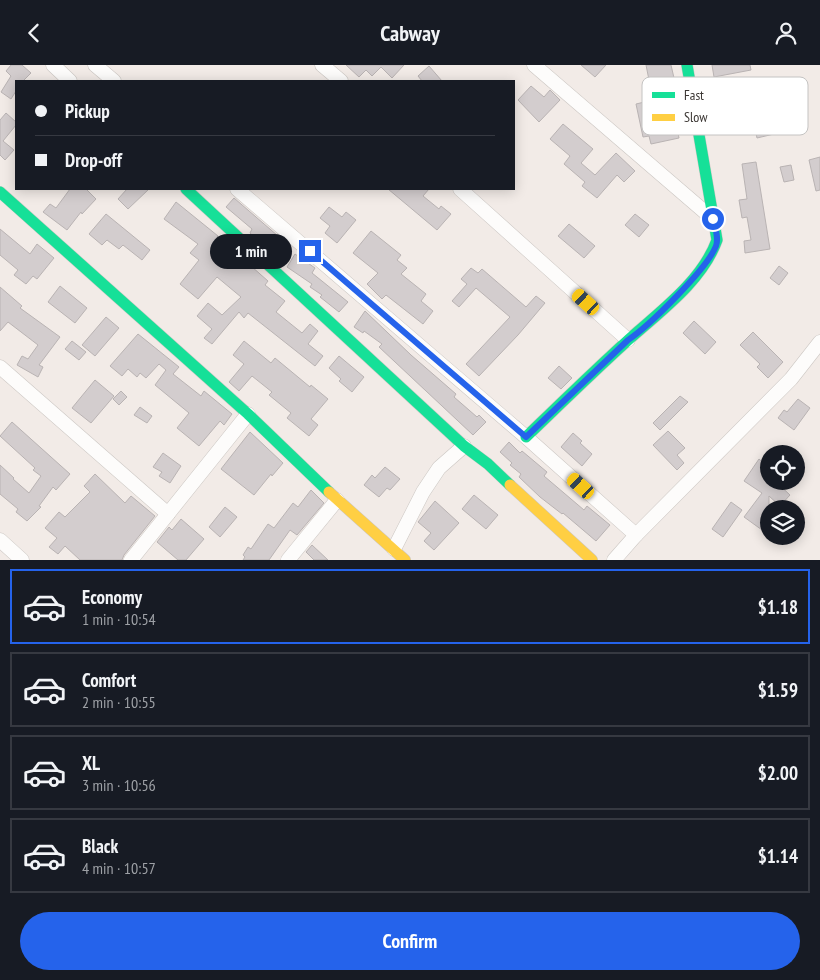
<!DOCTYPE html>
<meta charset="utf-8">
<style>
:root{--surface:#171b24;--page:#242831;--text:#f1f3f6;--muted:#9ea1a6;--line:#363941;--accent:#2563eb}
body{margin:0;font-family:"PT Sans Narrow",sans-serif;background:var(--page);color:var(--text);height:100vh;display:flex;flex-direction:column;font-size:19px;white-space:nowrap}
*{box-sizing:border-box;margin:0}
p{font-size:16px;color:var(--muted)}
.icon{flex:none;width:28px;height:28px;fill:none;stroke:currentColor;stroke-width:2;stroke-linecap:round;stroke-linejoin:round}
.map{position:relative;height:495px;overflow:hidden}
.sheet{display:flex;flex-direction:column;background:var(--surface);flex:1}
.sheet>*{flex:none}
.top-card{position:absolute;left:15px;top:15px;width:500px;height:110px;border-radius:0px;box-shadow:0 2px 12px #0003;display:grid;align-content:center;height:110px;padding:0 20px;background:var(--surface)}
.buttons{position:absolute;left:760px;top:380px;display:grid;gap:10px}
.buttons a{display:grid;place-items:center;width:45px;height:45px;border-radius:50%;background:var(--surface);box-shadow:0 2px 12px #0003;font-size:25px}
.end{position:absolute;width:22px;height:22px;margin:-11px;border:6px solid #2563eb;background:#fff;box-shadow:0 0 0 2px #fff}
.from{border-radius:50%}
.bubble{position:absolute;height:35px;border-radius:18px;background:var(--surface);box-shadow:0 2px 12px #0003;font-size:16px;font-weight:700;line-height:35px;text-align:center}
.car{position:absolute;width:15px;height:30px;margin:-15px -8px;border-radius:6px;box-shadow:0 0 4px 1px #0007;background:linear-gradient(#f5c518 24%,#345 0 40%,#f5c518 0 76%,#345 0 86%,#f5c518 0)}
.top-card b{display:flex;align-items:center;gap:18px;height:48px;font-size:19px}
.top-card b+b{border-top:1px solid var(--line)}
.top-card i{width:12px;height:12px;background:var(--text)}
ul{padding:9px 0 0;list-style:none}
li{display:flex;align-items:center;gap:15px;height:75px;margin:0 10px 8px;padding:0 10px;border:2px solid var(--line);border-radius:0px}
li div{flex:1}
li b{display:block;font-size:19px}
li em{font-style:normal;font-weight:700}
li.selected{border-color:var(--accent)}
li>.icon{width:45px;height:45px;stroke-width:1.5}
.button{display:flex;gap:10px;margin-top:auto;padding:10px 20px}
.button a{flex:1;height:58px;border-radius:30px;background:var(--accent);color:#fff;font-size:20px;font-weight:700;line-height:58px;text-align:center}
header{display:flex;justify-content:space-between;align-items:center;height:65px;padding:0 20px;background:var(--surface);font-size:22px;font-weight:700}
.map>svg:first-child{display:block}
.building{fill:#d3cdce;stroke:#b9b3b3}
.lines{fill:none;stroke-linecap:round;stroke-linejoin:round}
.street-casing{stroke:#ccc7c3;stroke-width:15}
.fast-casing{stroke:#ccc7c3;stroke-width:12}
.slow-casing{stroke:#ccc7c3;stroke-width:12}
.street{stroke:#fdfcfb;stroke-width:14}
.fast{stroke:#16e098;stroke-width:11}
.slow{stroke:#ffcf43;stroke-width:11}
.route{stroke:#2563eb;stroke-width:6}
.key{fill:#fff;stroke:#c4c3c2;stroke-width:1}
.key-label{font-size:14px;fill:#3c3734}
</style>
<header><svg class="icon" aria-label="back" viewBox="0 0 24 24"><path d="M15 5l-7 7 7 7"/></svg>Cabway<svg class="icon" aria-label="person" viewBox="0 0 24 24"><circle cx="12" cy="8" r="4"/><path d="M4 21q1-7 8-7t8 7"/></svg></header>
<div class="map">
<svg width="820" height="495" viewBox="0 0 820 495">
<rect width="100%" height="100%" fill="#f2ebe7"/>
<g class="building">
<path d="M11,0H22L31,8L23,16H16V26L11,34L1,27L11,11L6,6Z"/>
<path d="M346,0H404L392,13L381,2L372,11L366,5L359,12Z"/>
<path d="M581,0H606L595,12Z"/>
<path d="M646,0H671L674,13L667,15L679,73L651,79L649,71L643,72L636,39L653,35Z"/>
<path d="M712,0H750L751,5L714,12Z"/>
<path d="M429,1L442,16H422L418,11Z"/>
<path d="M531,21L544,32L550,25L560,35L539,57L518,35Z"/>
<path d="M764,26L774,69L757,73L747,29Z"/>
<path d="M6,48L16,57V60L3,76L14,85L5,95L0,90V55Z"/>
<path d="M563,59L593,84L581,98L595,110L616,88L635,106L624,117L617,110L597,133L582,121L585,117L564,99L570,91L550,74Z"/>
<path d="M820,92V125L816,126L809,95Z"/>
<path d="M756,97L770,184L745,188L744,176L751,175L747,152L742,153L739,135L747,134L742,99Z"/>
<path d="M791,100L794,115L784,117L780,102Z"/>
<path d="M70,124H86L96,134L82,149L81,147L67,165L43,147L50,139L56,143Z"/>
<path d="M127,124H149L128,144L118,134Z"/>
<path d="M388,124H429L423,131L439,144L441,141L451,149L437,165Z"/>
<path d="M234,133L278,171L268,184L250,168L252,164L226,142Z"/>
<path d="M176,137L218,171L213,178L239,200L243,194L268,216L265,220L285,236L276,247L302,268L310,259L318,266L308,279L323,291L315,301L248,248L244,253L239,247L212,279L204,273L212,264L197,251L208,238L222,250L241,232L217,212L198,234L180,219L199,195L190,188L198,179L164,154Z"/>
<path d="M329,142L342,152L346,147L356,155L337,178L325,168L330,161L320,153Z"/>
<path d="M106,149L150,185L142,195L123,180L119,184L107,175L102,180L89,169Z"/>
<path d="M635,149L649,160L639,172L625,160Z"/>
<path d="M569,159L595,181L584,193L558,171Z"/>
<path d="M0,164L30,189L37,179L54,193L37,214L33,211L26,219L14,210L18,205L0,190Z"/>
<path d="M371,166L401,190L397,195L407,203L401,209L426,229L421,236L433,246L423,259L386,230L382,234L367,219L378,208L353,188Z"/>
<path d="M295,189L315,203L312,208L348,237L339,247L320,232L322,230L310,222L312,219L287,202Z"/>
<path d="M779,201L788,208L779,220L770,213Z"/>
<path d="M471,203L478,208L482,204L526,242L536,231L545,238L518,270L479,311L466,299L510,252L476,223L459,242L452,236L467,219L461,214Z"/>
<path d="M60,221L87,243L75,258L48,237Z"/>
<path d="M0,222L22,241L20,243L60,272L39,300L43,302L38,312L17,300L22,291L28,294L38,280L8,257L0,266Z"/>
<path d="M365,246L411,290L456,329L454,332L477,352L479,350L486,357L473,370L379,282L382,279L364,266L363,268L354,262Z"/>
<path d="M106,252L119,263L95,291L82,280Z"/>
<path d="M694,256L716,277L705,289L683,268Z"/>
<path d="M753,267L783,297L768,313L757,302L760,299L740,280Z"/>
<path d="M138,269L179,302L173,309L201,331L204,326L232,349L224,360L220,356L199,381L177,363L189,348L155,320L166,305L159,299L146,313L140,308L137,312L128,304L122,311L110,301Z"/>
<path d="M72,276L86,287L79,295L65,284Z"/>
<path d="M244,276L271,298L275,293L310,322L311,320L328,334L311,354L318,360L309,371L287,353L291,348L269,330L272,327L252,311L239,326L229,317L244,299L233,290Z"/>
<path d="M339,291L364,312L352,327L339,316L341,314L329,303Z"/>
<path d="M559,301L572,313L561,324L548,313Z"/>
<path d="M95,315L114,331L91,358L72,343Z"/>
<path d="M121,326L127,332L119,340L113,334Z"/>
<path d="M680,331L688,337L660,365L653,358Z"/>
<path d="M798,334L810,343L794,365L778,353L784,345L787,347Z"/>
<path d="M140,342L152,351L147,358L134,350Z"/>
<path d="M12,357L70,409L56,425L53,422L39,441L41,442L27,456L16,447L18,444L0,429V400L14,413L13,414L29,428L41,411L33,405L35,403L0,371Z"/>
<path d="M668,366L685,383L677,390L684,398L677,405L653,380Z"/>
<path d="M250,367L283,398L272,411L271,409L254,430L221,404Z"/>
<path d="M573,368L582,376L580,378L592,389L582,401L561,382Z"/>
<path d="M509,377L520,388L522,386L547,407L544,411L584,445L587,441L610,460L596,476L563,448L562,449L540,432L519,412L521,409L510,400L512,398L500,387Z"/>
<path d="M163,388L181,401L170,418L159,411L162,407L153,402Z"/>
<path d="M759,394L769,403V416H775L790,430L780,441L769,431V470L744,452L762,428L744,416Z"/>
<path d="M385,402L400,414L390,425L387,423L379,432L364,420L372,410L375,413Z"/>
<path d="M95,409L125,438L131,431L155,451L124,490L122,495H80L65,481L58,489L49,482L57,473L45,463L59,447L65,452L90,427L84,421Z"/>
<path d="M311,425L324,438L297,470L290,465L269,495H243L245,492L243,490L248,482L251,484L268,459L274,463L293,438L298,442Z"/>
<path d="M474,430L498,450L486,464L462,444Z"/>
<path d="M435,436L459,458L434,485L424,476L431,468L418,457Z"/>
<path d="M731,437L742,445L723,472L712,464Z"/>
<path d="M225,442L237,452L220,472L209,462Z"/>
<path d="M181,454L204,474L186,495H178L157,477L169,462L172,465Z"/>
<path d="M312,480L328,495H314L306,487Z"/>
</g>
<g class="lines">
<defs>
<g id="street">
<path d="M53,0L70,16"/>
<path d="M95,0L114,16"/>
<path d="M322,0L341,16"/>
<path d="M534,0L713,154"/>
<path d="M237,124L526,372L636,470"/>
<path d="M460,124L628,275"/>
<path d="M0,302L168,449"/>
<path d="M0,475L22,495"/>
<path d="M394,484L423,427L439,403L464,381"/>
<path d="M131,495L248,349"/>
<path d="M288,495L337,435"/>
<path d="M614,495L636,470L791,314L820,277"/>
</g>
<g id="fast">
<path d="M186,124L464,381L488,399L510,420"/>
<path d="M0,127L248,349L329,427"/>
<path d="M526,372C559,340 592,308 626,277C658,248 702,217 717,175L687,0"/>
</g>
<g id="slow">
<path d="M510,420L592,495"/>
<path d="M329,427L405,495"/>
</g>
</defs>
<use href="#street" class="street-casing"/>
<use href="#fast" class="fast-casing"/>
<use href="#slow" class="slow-casing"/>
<use href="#street" class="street"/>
<use href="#fast" class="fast"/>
<use href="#slow" class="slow"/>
</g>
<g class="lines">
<path class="route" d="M310,186L526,372L628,275C649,261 707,204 716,181C719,173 715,162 713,154"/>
</g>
<rect x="642" y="12" width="166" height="58" rx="8" class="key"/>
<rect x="652" y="27" width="23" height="6" fill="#16e098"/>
<rect x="652" y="49" width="23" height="7" fill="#ffcf43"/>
<g class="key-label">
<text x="684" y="35">Fast</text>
<text x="684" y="57">Slow</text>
</g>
</svg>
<div class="buttons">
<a><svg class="icon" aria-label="locate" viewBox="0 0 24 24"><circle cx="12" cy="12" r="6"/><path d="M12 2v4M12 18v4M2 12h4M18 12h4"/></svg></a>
<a><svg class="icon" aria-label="layers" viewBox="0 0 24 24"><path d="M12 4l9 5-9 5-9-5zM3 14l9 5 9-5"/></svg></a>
</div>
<i class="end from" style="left:713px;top:154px"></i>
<i class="end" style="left:310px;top:186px"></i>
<div class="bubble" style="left:210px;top:169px;width:82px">1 min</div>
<i class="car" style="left:586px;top:237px;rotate:312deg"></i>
<i class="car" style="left:581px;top:421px;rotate:312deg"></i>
<div class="top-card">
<b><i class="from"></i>Pickup</b>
<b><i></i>Drop-off</b>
</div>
</div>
<section class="sheet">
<ul>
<li class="selected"><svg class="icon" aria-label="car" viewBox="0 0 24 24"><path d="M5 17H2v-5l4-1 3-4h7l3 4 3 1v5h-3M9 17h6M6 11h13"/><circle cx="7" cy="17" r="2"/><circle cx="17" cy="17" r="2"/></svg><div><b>Economy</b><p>1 min · 10:54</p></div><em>$1.18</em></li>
<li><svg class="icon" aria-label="car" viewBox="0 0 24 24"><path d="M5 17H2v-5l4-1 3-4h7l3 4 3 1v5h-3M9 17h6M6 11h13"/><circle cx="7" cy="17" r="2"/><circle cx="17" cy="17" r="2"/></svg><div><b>Comfort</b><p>2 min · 10:55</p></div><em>$1.59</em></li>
<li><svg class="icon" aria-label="car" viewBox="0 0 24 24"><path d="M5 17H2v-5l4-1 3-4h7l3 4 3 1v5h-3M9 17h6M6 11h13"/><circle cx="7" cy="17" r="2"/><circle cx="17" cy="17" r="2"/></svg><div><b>XL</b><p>3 min · 10:56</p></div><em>$2.00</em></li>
<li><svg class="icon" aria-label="car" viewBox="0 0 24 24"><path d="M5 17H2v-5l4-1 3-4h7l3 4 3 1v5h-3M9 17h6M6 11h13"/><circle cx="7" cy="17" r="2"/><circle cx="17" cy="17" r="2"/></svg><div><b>Black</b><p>4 min · 10:57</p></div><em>$1.14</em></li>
</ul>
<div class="button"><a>Confirm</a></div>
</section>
